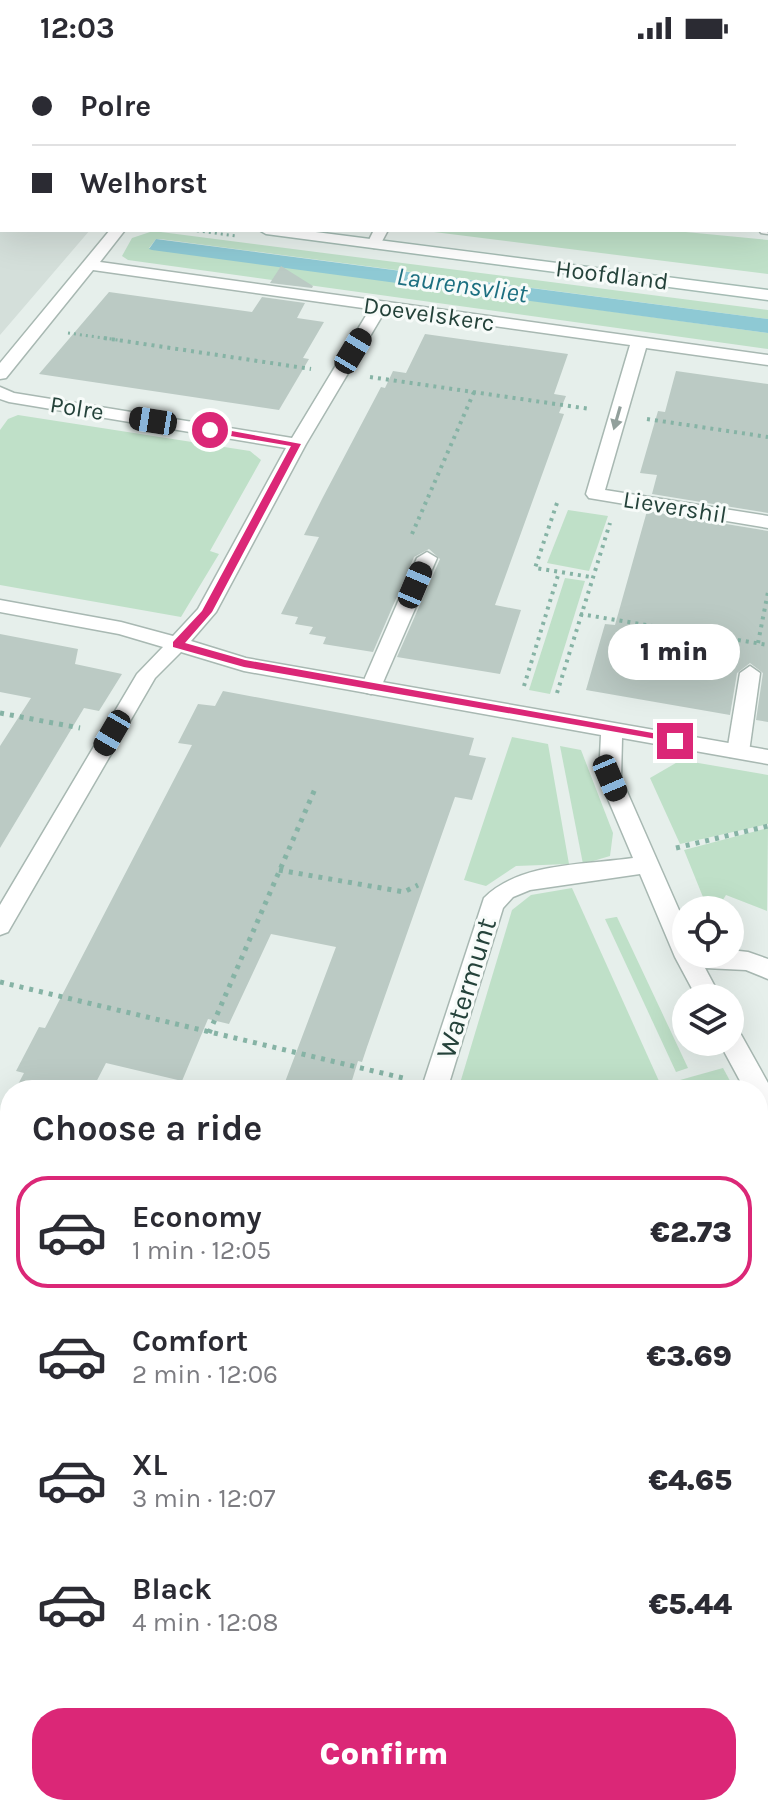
<!DOCTYPE html>
<meta charset="utf-8">
<style>
:root{--surface:#fff;--page:#f7f7f7;--text:#2b2b33;--muted:#7c7c81;--line:#e1e1e2;--accent:#db2777}
body{margin:0;font-family:Karla,sans-serif;background:var(--page);color:var(--text);height:100vh;display:flex;flex-direction:column;font-size:30px;white-space:nowrap}
*{box-sizing:border-box;margin:0}
p{font-size:26px;color:var(--muted)}
.icon{flex:none;width:44px;height:44px;fill:none;stroke:currentColor;stroke-width:2;stroke-linecap:round;stroke-linejoin:round}
.map{position:relative;flex:1;overflow:hidden}
.details{position:absolute;left:0px;top:1024px;width:768px;height:736px;display:flex;flex-direction:column;background:var(--surface);border-radius:32px 32px 0 0;box-shadow:0 8px 32px #0002}
.details>*{flex:none}
.banner{position:absolute;left:0px;top:0px;width:768px;height:176px;box-shadow:0 8px 32px #0002;display:grid;align-content:center;height:176px;padding:0 32px;background:var(--surface)}
.tools{position:absolute;left:672px;top:840px;display:grid;gap:16px}
.tools a{display:grid;place-items:center;width:72px;height:72px;border-radius:50%;background:var(--surface);box-shadow:0 8px 32px #0002;font-size:40px}
.end{position:absolute;width:36px;height:36px;margin:-18px;border:10px solid #db2777;background:#fff;box-shadow:0 0 0 4px #fff}
.from{border-radius:50%}
.bubble{position:absolute;height:56px;border-radius:28px;background:var(--surface);box-shadow:0 8px 32px #0002;font-size:26px;font-weight:800;line-height:56px;text-align:center}
.car{position:absolute;width:24px;height:48px;margin:-24px -12px;border-radius:10px;box-shadow:0 0 6px 2px #0007;background:linear-gradient(#222 24%,#8ab4d8 0 40%,#222 0 76%,#8ab4d8 0 86%,#222 0)}
.banner b{display:flex;align-items:center;gap:28px;height:76px;font-size:30px}
.banner b+b{border-top:2px solid var(--line)}
.banner i{width:20px;height:20px;background:var(--text)}
ul{padding:0;list-style:none}
li{display:flex;align-items:center;gap:24px;height:112px;margin:0 16px 12px;padding:0 16px;border:4px solid transparent;border-radius:32px}
li div{flex:1}
li b{display:block;font-size:30px}
li em{font-style:normal;font-weight:800}
li.active{border-color:var(--accent)}
li>.icon{width:72px;height:72px;stroke-width:1.5}
h2{padding:0 32px;font-size:36px;line-height:96px}
.cta{display:flex;gap:16px;margin-top:auto;padding:16px 32px}
.cta a{flex:1;height:92px;border-radius:32px;background:var(--accent);color:#fff;font-size:32px;font-weight:800;line-height:92px;text-align:center}
.status{display:flex;justify-content:space-between;align-items:center;height:56px;padding:0 40px;background:var(--surface);direction:ltr}
.status svg{height:22px;fill:currentColor}
.map>svg:first-child{display:block}
.built{fill:#d4dfda}
.green{fill:#bfe0c8}
.water{fill:#8ec9d4}
.building{fill:#bbcac4}
.lines{fill:none;stroke-linecap:round;stroke-linejoin:round}
.lane-casing{stroke:#a8b8b2;stroke-width:3}
.street-casing{stroke:#a8b8b2;stroke-width:3}
.secondary-casing{stroke:#a4bbb3;stroke-width:3}
.path-far2{stroke:#86b3a5;stroke-width:3;stroke-dasharray:2 4;stroke-linecap:butt}
.path-far1{stroke:#86b3a5;stroke-width:4;stroke-dasharray:3 5;stroke-linecap:butt}
.path{stroke:#86b3a5;stroke-width:5;stroke-dasharray:4 6;stroke-linecap:butt}
.lane{fill:#fff;fill-rule:evenodd}
.street{fill:#fff;fill-rule:evenodd}
.secondary{fill:#fff;fill-rule:evenodd}
.oneway{fill:#92a09c}
.route{fill:#db2777}
.labels{text-anchor:middle;dominant-baseline:central;stroke-width:6;stroke-linejoin:round;paint-order:stroke}
.far-street-label{font-size:24px;fill:#24423a;stroke:#f7fbf9}
.far-water-label{font-size:26px;font-style:italic;fill:#1c6f80;stroke:#f7fbf9}
.street-label{font-size:28px;fill:#24423a;stroke:#f7fbf9}
</style>
<div class="status"><b>12:03</b><svg viewBox="0 0 49 12"><path d="M0 12V9h3v3zM5 12V6h3v6zM10 12V3h3v9zM15 12V0h3v12zM26 1h20v11H26zM47 4h2v5h-2z"/></svg></div>
<div class="map">
<svg width="768" height="1760" viewBox="0 0 768 1760">
<rect width="100%" height="100%" fill="#e6efeb"/>
<path class="built" d="M0,162L2,174H90L0,279Z"/>
<g class="green">
<path d="M418,174H665L768,184V218Z"/>
<path d="M153,175L768,254V263L160,183H156L149,192L768,277V293L128,204L122,200L132,182Z"/>
<path d="M18,359L250,395L261,404L210,495L219,498L181,561L0,529V374L8,363Z"/>
<path d="M568,454L608,460L589,515L547,507Z"/>
<path d="M565,522L585,525L550,638L529,634Z"/>
<path d="M512,681L548,688L569,808L516,810L486,830L464,824Z"/>
<path d="M560,690L581,694L613,777L610,800L583,808Z"/>
<path d="M681,704L768,719V768L680,788L650,722Z"/>
<path d="M768,772L767,855L726,839L721,847L707,851L684,794Z"/>
<path d="M572,832L663,1034H458L512,854L531,839Z"/>
<path d="M616,861H617L688,1012L676,1016L605,863Z"/>
<path d="M723,1012L735,1034H686L680,1024Z"/>
<path d="M758,1076L768,1093V1187L758,1168Z"/>
<path d="M758,1207L768,1225V1299L758,1282Z"/>
</g>
<g class="water">
<path d="M156,183L768,263V277L152,194L149,193Z"/>
<path d="M758,1287L768,1304V1483L758,1476Z"/>
<path d="M266,1750H423L415,1760H256Z"/>
</g>
<g class="building">
<path d="M281,210L313,230L312,232L270,227Z"/>
<path d="M109,236L252,256L262,241L305,247L297,262L324,266L303,302L309,303L279,354L39,318Z"/>
<path d="M425,278L568,298L554,338L566,340L559,357L564,358L495,549L521,554L500,618L397,601L440,503L429,493L414,501L373,596L323,588L326,581L309,578L313,571L295,568L298,561L281,558L319,481L304,479L322,443L381,331L385,332L393,315L406,317Z"/>
<path d="M676,315L768,328V457L652,438L657,419L640,417L658,355L665,356Z"/>
<path d="M647,455L768,475V666L756,664L763,617L750,607L737,617L730,659L586,634L605,568L615,569Z"/>
<path d="M0,578L78,593L75,608L122,618L99,655L84,652L0,792V690L31,642L0,636Z"/>
<path d="M223,635L474,682L469,699L486,702L472,744L455,741L367,991L362,1006L358,1005L349,1034H282L336,891L271,878L229,968L208,963L182,1025L106,1007L92,1034H15L24,1017L16,1015L39,971L45,972L192,689L178,687L198,648L215,650Z"/>
</g>
<g class="lines">
<defs>
<g id="lane">
<path d="M427,496L437,502L381,631L371,638L364,636L361,631L417,502Z"/>
<path d="M750,610L760,617L749,696L746,701H730L727,696L740,617Z"/>
</g>
<g id="street">
<path d="M83,0H116L117,2H84Z"/>
<rect x="592" y="0" width="12" height="2"/>
<rect x="722" y="0" width="12" height="2"/>
<path d="M768,61V79H766V62Z"/>
<path d="M0,69H2L0,79Z"/>
<rect x="0" y="94" width="2" height="9"/>
<path d="M766,170L768,178L761,177L759,174H766Z"/>
<path d="M110,174H125L100,206L768,299V309L646,292L605,434L768,460V472L589,442L586,438L630,289L385,255L306,388L216,556L191,585L246,602L768,694V708L622,682L621,722L686,870V898H730V894L748,896L768,903V923L746,914L705,912L721,942H697L675,901L640,818L530,834L513,841L503,852L447,1034H421L484,842C520,806 585,809 633,802L599,722L601,679L244,615L181,596L155,622L8,876L0,879V849L137,618L163,591L119,578L0,556V544L121,566L173,580L198,553L286,392L9,346L0,343V331L14,337L292,382L370,253L93,214L6,322L0,323V307Z"/>
<path d="M374,174H388L379,191L374,192L367,188Z"/>
<path d="M730,972L739,975L768,1027V1063L758,1058V1034H745L719,986H730Z"/>
<path d="M0,1352L10,1355V1385L0,1382Z"/>
<path d="M147,1750H219L215,1760H143Z"/>
</g>
<g id="secondary">
<rect x="0" y="136" width="2" height="8"/>
<path d="M259,174H300L768,234V244L266,178Z"/>
</g>
</defs>
<use href="#lane" class="lane-casing"/>
<use href="#street" class="street-casing"/>
<use href="#secondary" class="secondary-casing"/>
<g class="path-far2">
<path d="M191,174L237,180"/>
<path d="M68,277L118,284"/>
</g>
<g class="path-far1">
<path d="M104,282L311,313"/>
<path d="M370,321L590,353"/>
<path d="M647,363L768,381"/>
<path d="M557,447L535,512L591,521"/>
<path d="M412,478L474,336"/>
<path d="M580,558L768,589"/>
<path d="M758,587L768,536"/>
<path d="M524,630L559,516"/>
<path d="M557,637L610,467"/>
</g>
<g class="path">
<path d="M0,657L80,672"/>
<path d="M676,792L768,770"/>
<path d="M279,814L404,836L418,829"/>
<path d="M0,926L403,1022"/>
<path d="M209,977L315,733"/>
</g>
<use href="#lane" class="lane"/>
<use href="#street" class="street"/>
<use href="#secondary" class="secondary"/>
</g>
<defs><path id="oneway-solid" d="M-6-.8H1V-3.2L6.5 0L1 3.2V.8H-6Z" transform="scale(2)"/></defs>
<use class="oneway" href="#oneway-solid" transform="translate(617 362) rotate(106)"/>
<path class="route" d="M210,371L301,388L212,556L185,587L245,604L675,681L680,685L679,687L244,611L173,591V586L202,555L291,390L207,376Z"/>
<g class="labels">
<g class="far-street-label">
<text transform="translate(612 219) rotate(7)">Hoofdland</text>
<text transform="translate(429 258) rotate(8)">Doevelskerc</text>
<text transform="translate(77 352) rotate(9)">Polre</text>
<text transform="translate(675 451) rotate(9)">Lievershil</text>
</g>
<g class="far-water-label">
<text transform="translate(462 229) rotate(8)">Laurensvliet</text>
</g>
<g class="street-label">
<text transform="translate(466 932) rotate(-73)">Watermunt</text>
</g>
</g>
</svg>
<div class="tools">
<a><svg class="icon" aria-label="locate" viewBox="0 0 24 24"><circle cx="12" cy="12" r="6"/><path d="M12 2v4M12 18v4M2 12h4M18 12h4"/></svg></a>
<a><svg class="icon" aria-label="layers" viewBox="0 0 24 24"><path d="M12 4l9 5-9 5-9-5zM3 14l9 5 9-5"/></svg></a>
</div>
<i class="end from" style="left:210px;top:374px"></i>
<i class="end" style="left:675px;top:685px"></i>
<div class="bubble" style="left:608px;top:568px;width:132px">1 min</div>
<i class="car" style="left:353px;top:295px;rotate:31deg"></i>
<i class="car" style="left:153px;top:365px;rotate:279deg"></i>
<i class="car" style="left:415px;top:529px;rotate:23deg"></i>
<i class="car" style="left:112px;top:677px;rotate:210deg"></i>
<i class="car" style="left:610px;top:722px;rotate:157deg"></i>
<div class="banner">
<b><i class="from"></i>Polre</b>
<b><i></i>Welhorst</b>
</div>
<section class="details">
<h2>Choose a ride</h2>
<ul>
<li class="active"><svg class="icon" aria-label="car" viewBox="0 0 24 24"><path d="M5 17H2v-5l4-1 3-4h7l3 4 3 1v5h-3M9 17h6M6 11h13"/><circle cx="7" cy="17" r="2"/><circle cx="17" cy="17" r="2"/></svg><div><b>Economy</b><p>1 min · 12:05</p></div><em>€2.73</em></li>
<li><svg class="icon" aria-label="car" viewBox="0 0 24 24"><path d="M5 17H2v-5l4-1 3-4h7l3 4 3 1v5h-3M9 17h6M6 11h13"/><circle cx="7" cy="17" r="2"/><circle cx="17" cy="17" r="2"/></svg><div><b>Comfort</b><p>2 min · 12:06</p></div><em>€3.69</em></li>
<li><svg class="icon" aria-label="car" viewBox="0 0 24 24"><path d="M5 17H2v-5l4-1 3-4h7l3 4 3 1v5h-3M9 17h6M6 11h13"/><circle cx="7" cy="17" r="2"/><circle cx="17" cy="17" r="2"/></svg><div><b>XL</b><p>3 min · 12:07</p></div><em>€4.65</em></li>
<li><svg class="icon" aria-label="car" viewBox="0 0 24 24"><path d="M5 17H2v-5l4-1 3-4h7l3 4 3 1v5h-3M9 17h6M6 11h13"/><circle cx="7" cy="17" r="2"/><circle cx="17" cy="17" r="2"/></svg><div><b>Black</b><p>4 min · 12:08</p></div><em>€5.44</em></li>
</ul>
<div class="cta"><a>Confirm</a></div>
</section>
</div>
